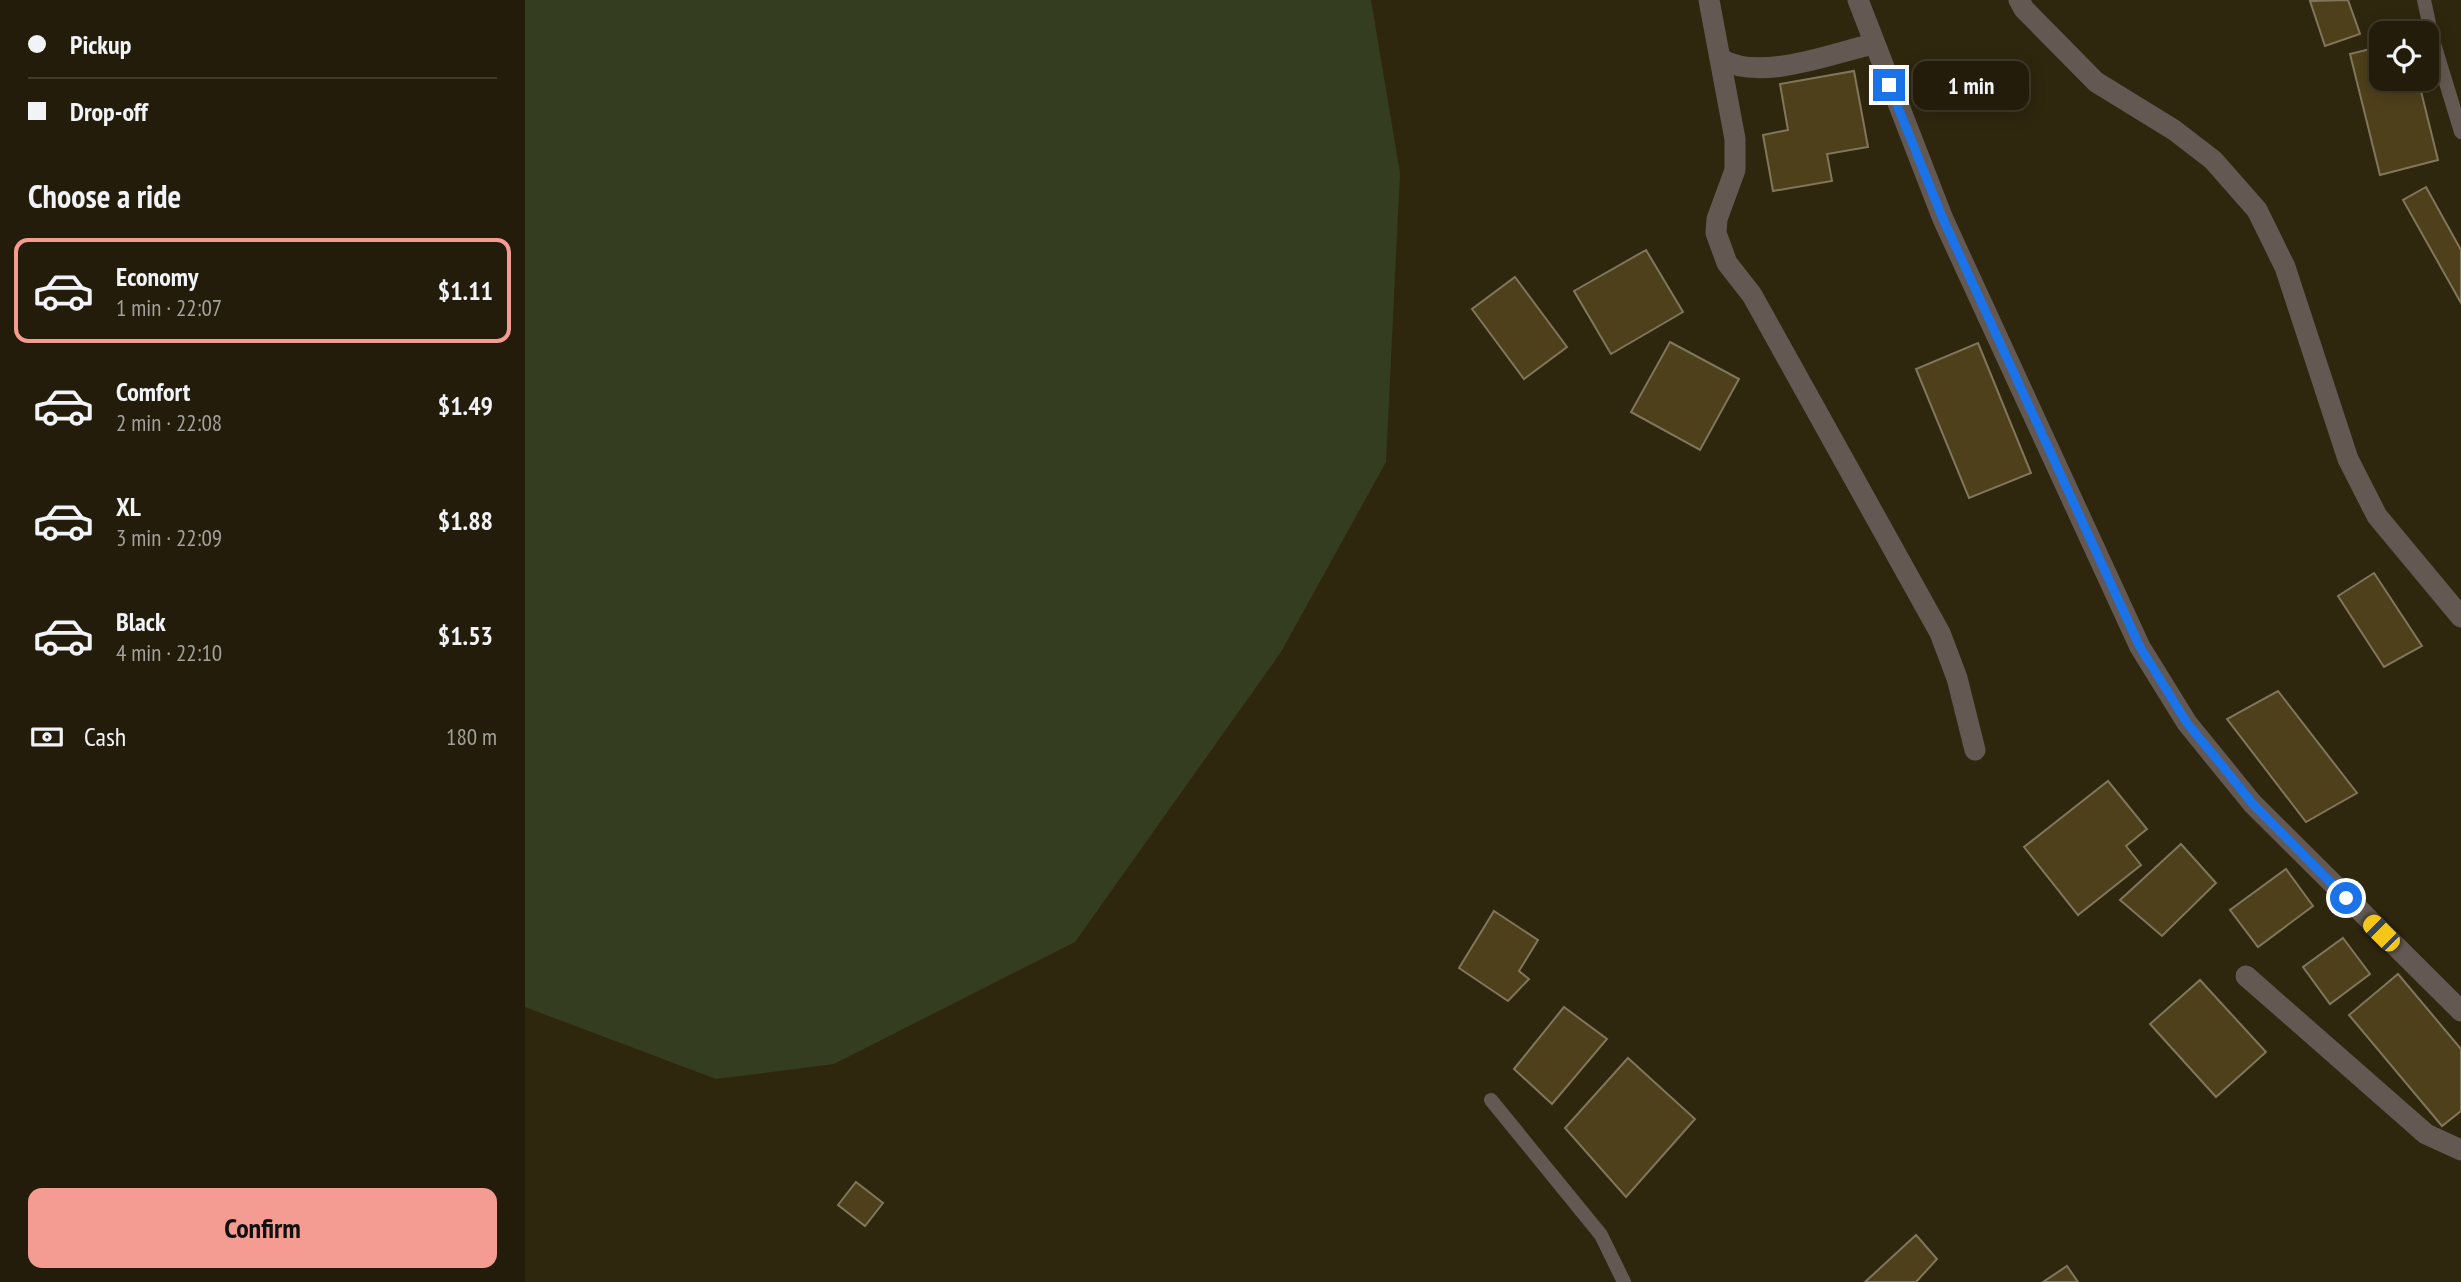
<!DOCTYPE html>
<meta charset="utf-8">
<style>
:root{--surface:#231c0a;--page:#2f2918;--text:#f1f3f6;--muted:#a3a19c;--line:#403a2b;--accent:#f59c92}
body{margin:0;font-family:"PT Sans Narrow",sans-serif;background:var(--page);color:var(--text);height:100vh;display:flex;flex-direction:column;font-size:26px;white-space:nowrap}
*{box-sizing:border-box;margin:0}
p{font-size:23px;color:var(--muted)}
.icon{flex:none;width:38px;height:38px;fill:none;stroke:currentColor;stroke-width:2;stroke-linecap:round;stroke-linejoin:round}
.map{position:relative;flex:1;overflow:hidden}
.panel{display:flex;flex-direction:column;background:var(--surface);width:525px}
.panel>*{flex:none}
.top-card{display:grid;align-content:center;height:154px;padding:0 28px;background:var(--surface)}
.fabs{position:absolute;left:1844px;top:21px;display:grid;gap:14px}
.fabs a{display:grid;place-items:center;width:70px;height:70px;border-radius:14px;background:var(--surface);box-shadow:0 4px 18px #0003,0 0 0 2px var(--line);font-size:35px}
.end{position:absolute;width:32px;height:32px;margin:-16px;border:9px solid #1a73e8;background:#fff;box-shadow:0 0 0 4px #fff}
.from{border-radius:50%}
.bubble{position:absolute;height:49px;border-radius:14px;background:var(--surface);box-shadow:0 4px 18px #0003,0 0 0 2px var(--line);font-size:23px;font-weight:700;line-height:49px;text-align:center}
.car{position:absolute;width:21px;height:42px;margin:-21px -10px;border-radius:9px;box-shadow:0 0 5px 2px #0007;background:linear-gradient(#f5c518 24%,#345 0 40%,#f5c518 0 76%,#345 0 86%,#f5c518 0)}
.top-card b{display:flex;align-items:center;gap:24px;height:66px;font-size:26px}
.top-card b+b{border-top:2px solid var(--line)}
.top-card i{width:18px;height:18px;background:var(--text)}
ul{padding:0;list-style:none}
li{display:flex;align-items:center;gap:21px;height:105px;margin:0 14px 10px;padding:0 14px;border:4px solid transparent;border-radius:14px}
li div{flex:1}
li b{display:block;font-size:26px}
li em{font-style:normal;font-weight:700}
li.on{border-color:var(--accent)}
li>.icon{width:63px;height:63px;stroke-width:1.5}
h2{padding:0 28px;font-size:32px;line-height:84px}
.pay{display:flex;align-items:center;gap:18px;height:77px;padding:0 28px;font-size:26px}
.pay p{margin-inline-start:auto}
.primary-button{display:flex;gap:14px;margin-top:auto;padding:14px 28px}
.primary-button a{flex:1;height:80px;border-radius:14px;background:var(--accent);color:#111;font-size:28px;font-weight:700;line-height:80px;text-align:center}
main{display:flex;flex:1;min-height:0}
.map>svg:first-child{display:block}
.green{fill:#353d20}
.building{fill:#4e401a;stroke:#80765c;stroke-width:2}
.lines{fill:none;stroke-linecap:round;stroke-linejoin:round}
.lane{stroke:#645952;stroke-width:14}
.street{stroke:#645952;stroke-width:21}
.route{stroke:#1a73e8;stroke-width:9}
</style>
<main>
<section class="panel">
<div class="top-card">
<b><i class="from"></i>Pickup</b>
<b><i></i>Drop-off</b>
</div>
<h2>Choose a ride</h2>
<ul>
<li class="on"><svg class="icon" aria-label="car" viewBox="0 0 24 24"><path d="M5 17H2v-5l4-1 3-4h7l3 4 3 1v5h-3M9 17h6M6 11h13"/><circle cx="7" cy="17" r="2"/><circle cx="17" cy="17" r="2"/></svg><div><b>Economy</b><p>1 min · 22:07</p></div><em>$1.11</em></li>
<li><svg class="icon" aria-label="car" viewBox="0 0 24 24"><path d="M5 17H2v-5l4-1 3-4h7l3 4 3 1v5h-3M9 17h6M6 11h13"/><circle cx="7" cy="17" r="2"/><circle cx="17" cy="17" r="2"/></svg><div><b>Comfort</b><p>2 min · 22:08</p></div><em>$1.49</em></li>
<li><svg class="icon" aria-label="car" viewBox="0 0 24 24"><path d="M5 17H2v-5l4-1 3-4h7l3 4 3 1v5h-3M9 17h6M6 11h13"/><circle cx="7" cy="17" r="2"/><circle cx="17" cy="17" r="2"/></svg><div><b>XL</b><p>3 min · 22:09</p></div><em>$1.88</em></li>
<li><svg class="icon" aria-label="car" viewBox="0 0 24 24"><path d="M5 17H2v-5l4-1 3-4h7l3 4 3 1v5h-3M9 17h6M6 11h13"/><circle cx="7" cy="17" r="2"/><circle cx="17" cy="17" r="2"/></svg><div><b>Black</b><p>4 min · 22:10</p></div><em>$1.53</em></li>
</ul>
<div class="pay"><svg class="icon" aria-label="cash" viewBox="0 0 24 24"><path d="M3 7h18v10H3z"/><circle cx="12" cy="12" r="2"/></svg>Cash<p>180 m</p></div>
<div class="primary-button"><a>Confirm</a></div>
</section>
<div class="map">
<svg width="1936" height="1282" viewBox="0 0 1936 1282">
<rect width="100%" height="100%" fill="#2f260e"/>
<path class="green" d="M0,0H846L875,173L861,462L756,652L550,942L309,1064L191,1079L0,1007Z"/>
<g class="building">
<path d="M1823,0L1835,34L1800,46L1785,1Z"/>
<path d="M1857,46V79H1893L1913,160L1855,175L1825,54Z"/>
<path d="M1329,71L1343,147L1302,154L1307,181L1248,191L1238,135L1263,130L1255,84Z"/>
<path d="M1901,187L1936,250V303L1878,200Z"/>
<path d="M1121,250L1158,312L1086,354L1049,291Z"/>
<path d="M990,277L1042,347L999,379L947,309Z"/>
<path d="M1145,342L1214,379L1175,450L1106,412Z"/>
<path d="M1453,343L1506,473L1444,498L1391,369Z"/>
<path d="M1849,573L1897,646L1859,667L1813,596Z"/>
<path d="M1753,691L1832,793L1781,822L1702,719Z"/>
<path d="M1583,781L1622,829L1601,846L1616,865L1553,915L1499,847Z"/>
<path d="M1656,844L1691,883L1637,936L1595,900Z"/>
<path d="M1761,869L1788,906L1733,947L1705,910Z"/>
<path d="M969,911L1013,940L994,971L1004,979L983,1001L934,968Z"/>
<path d="M1818,938L1845,974L1805,1004L1778,967Z"/>
<path d="M1873,974L1936,1049V1111L1917,1126L1824,1015Z"/>
<path d="M1675,980L1741,1052L1691,1097L1625,1024Z"/>
<path d="M1039,1007L1082,1039L1027,1104L989,1069Z"/>
<path d="M1103,1058L1170,1119L1101,1197L1040,1128Z"/>
<path d="M331,1182L358,1203L340,1226L313,1205Z"/>
<path d="M1391,1235L1412,1259L1391,1282H1340Z"/>
<path d="M1542,1266L1553,1282H1518Z"/>
</g>
<g class="lines">
<g class="lane">
<path d="M1899,0L1907,37L1936,132"/>
<path d="M966,1100L1076,1235L1099,1282"/>
</g>
<g class="street">
<path d="M1184,0L1210,139V170L1192,219L1191,233L1202,263L1227,295L1415,633L1432,678L1450,750"/>
<path d="M1333,0L1418,219L1615,647L1662,723L1727,803L1936,1011"/>
<path d="M1494,0L1499,9L1571,82L1649,130L1688,160L1732,210L1760,267L1823,459L1852,516L1936,617"/>
<path d="M1196,59C1235,82 1305,54 1348,44"/>
<path d="M1721,976L1901,1134L1936,1150"/>
</g>
</g>
<g class="lines">
<path class="route" d="M1364,85L1418,219L1615,647L1662,723L1695,763L1727,803L1821,898"/>
</g>
</svg>
<div class="fabs">
<a><svg class="icon" aria-label="locate" viewBox="0 0 24 24"><circle cx="12" cy="12" r="6"/><path d="M12 2v4M12 18v4M2 12h4M18 12h4"/></svg></a>
</div>
<i class="end from" style="left:1821px;top:898px"></i>
<i class="end" style="left:1364px;top:85px"></i>
<div class="bubble" style="left:1388px;top:61px;width:116px">1 min</div>
<i class="car" style="left:1856px;top:933px;rotate:315deg"></i>
</div>
</main>
